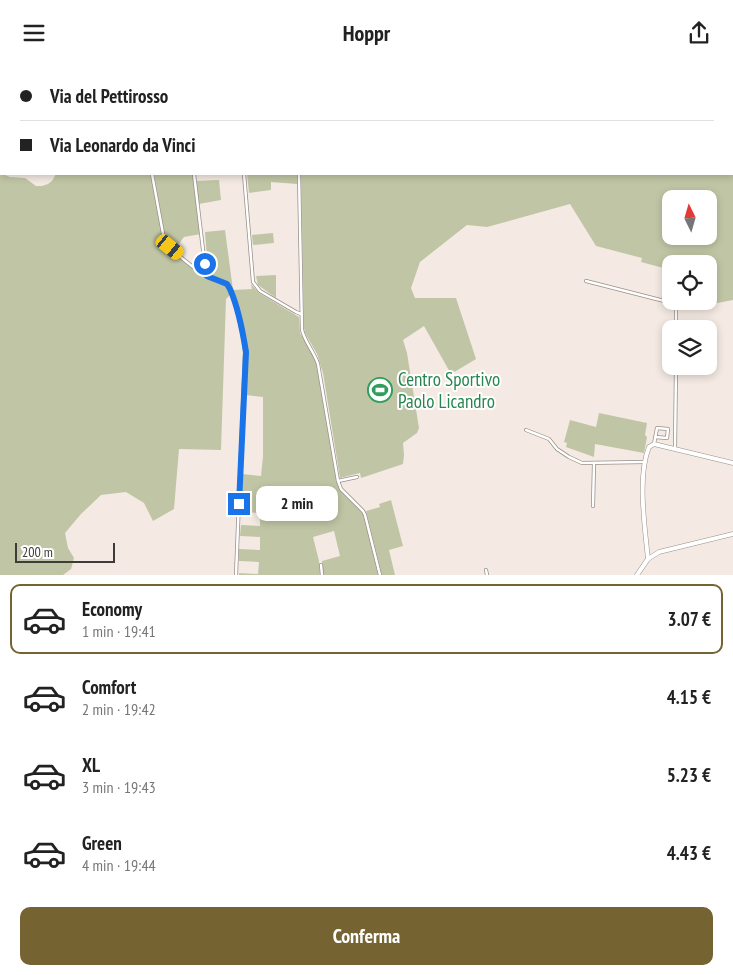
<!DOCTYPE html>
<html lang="it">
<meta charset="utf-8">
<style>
:root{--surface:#fff;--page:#f2f2f2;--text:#222;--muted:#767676;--line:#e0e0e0;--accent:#756331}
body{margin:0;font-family:"PT Sans Narrow",sans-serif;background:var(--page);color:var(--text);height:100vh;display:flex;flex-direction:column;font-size:19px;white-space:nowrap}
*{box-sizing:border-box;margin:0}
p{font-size:16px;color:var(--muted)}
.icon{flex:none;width:28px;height:28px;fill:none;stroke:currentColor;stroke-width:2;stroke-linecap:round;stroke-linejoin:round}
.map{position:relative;height:510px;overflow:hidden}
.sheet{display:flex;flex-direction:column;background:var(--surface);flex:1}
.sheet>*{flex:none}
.guide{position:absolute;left:0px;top:0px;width:734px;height:110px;box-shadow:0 2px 8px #0003;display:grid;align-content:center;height:110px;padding:0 20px;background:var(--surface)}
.needle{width:32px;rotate:355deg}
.tools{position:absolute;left:662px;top:125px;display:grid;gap:10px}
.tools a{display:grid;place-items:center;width:55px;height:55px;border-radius:10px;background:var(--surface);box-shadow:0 2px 8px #0003;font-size:25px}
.scale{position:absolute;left:15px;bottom:12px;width:100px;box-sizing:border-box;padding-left:5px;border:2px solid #3f3b38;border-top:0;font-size:14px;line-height:18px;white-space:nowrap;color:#3f3b38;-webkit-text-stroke:4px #fff;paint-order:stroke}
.end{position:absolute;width:22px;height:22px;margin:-11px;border:6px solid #1a73e8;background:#fff;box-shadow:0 0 0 2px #fff}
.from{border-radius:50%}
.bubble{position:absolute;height:35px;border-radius:10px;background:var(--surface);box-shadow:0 2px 8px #0003;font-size:16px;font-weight:800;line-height:35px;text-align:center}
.car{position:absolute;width:15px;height:30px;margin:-15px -8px;border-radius:6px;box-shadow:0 0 4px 1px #0007;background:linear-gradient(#f5c518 24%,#345 0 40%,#f5c518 0 76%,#345 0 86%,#f5c518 0)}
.guide b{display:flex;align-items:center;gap:18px;height:48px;font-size:19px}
.guide b+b{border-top:1px solid var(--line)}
.guide i{width:12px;height:12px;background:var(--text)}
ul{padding:9px 0 0;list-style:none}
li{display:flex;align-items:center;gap:15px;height:70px;margin:0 10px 8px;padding:0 10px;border:2px solid transparent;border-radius:10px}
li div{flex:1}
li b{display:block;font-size:19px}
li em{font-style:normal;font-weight:800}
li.on{border-color:var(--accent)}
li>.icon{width:45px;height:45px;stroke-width:1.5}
.action{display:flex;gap:10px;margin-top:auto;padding:10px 20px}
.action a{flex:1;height:58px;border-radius:10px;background:var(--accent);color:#fff;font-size:20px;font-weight:800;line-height:58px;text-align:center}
header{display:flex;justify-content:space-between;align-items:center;height:65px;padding:0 20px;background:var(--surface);font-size:22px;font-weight:800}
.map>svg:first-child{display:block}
.green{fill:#c0c6a5;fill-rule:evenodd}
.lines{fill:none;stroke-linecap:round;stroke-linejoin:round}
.minor-casing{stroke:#988f88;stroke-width:4}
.secondary-casing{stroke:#988f88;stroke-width:5}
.minor{stroke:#fff;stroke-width:2.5}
.secondary{stroke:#fff;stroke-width:4}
.route{stroke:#1a73e8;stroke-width:6}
.labels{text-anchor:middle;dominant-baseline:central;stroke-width:4;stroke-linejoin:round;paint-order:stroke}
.leisure-label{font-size:19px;fill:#27864d;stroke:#fff;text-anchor:start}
</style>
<header><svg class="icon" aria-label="menu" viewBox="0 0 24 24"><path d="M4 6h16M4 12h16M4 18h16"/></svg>Hoppr<svg class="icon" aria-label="share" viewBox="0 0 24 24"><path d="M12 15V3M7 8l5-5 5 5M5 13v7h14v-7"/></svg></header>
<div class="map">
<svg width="733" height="510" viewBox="0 0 733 510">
<rect width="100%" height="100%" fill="#f4eae3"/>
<g class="green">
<path d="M357,0H636V1H350Z"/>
<path d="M733,94V235L696,242V236H709V199H671V205L641,197L642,193L596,181L570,139L487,162L467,160L420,197L411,223L415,233H456L476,294L451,309L424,261L403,275L407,288L419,363L417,368L403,378L404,390L403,399L361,413L360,408L340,413L323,308L317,289L305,268L304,263L301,109H732ZM671,134H709V171H671Z"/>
<path d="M0,108L10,112L25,113L36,121H42L48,119L52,116L56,109H152L164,177L205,211C216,218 225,216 231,229L226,234L221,385L179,384L174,444L153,456L144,438L126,427L101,430L81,449L65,468L68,483L74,493L71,504L63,510H0Z"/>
<path d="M154,109H193L201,169L184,172L175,184L169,179L165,173Z"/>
<path d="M247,109H297V119L271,117V125L249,128Z"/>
<path d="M219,115L221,135L199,139L196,116Z"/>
<path d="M225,165L233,225L252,224L251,219L259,228L299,252L300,268L315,293L319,310L337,418C342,432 358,438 364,451L378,510H323L322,496L340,491L334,466L313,472L319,496L320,510H239V508L258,509L259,497L239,496V484L260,485V472L240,471L241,460L260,461V448L241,447L242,409L261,411L263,391V332L246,330L248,287L246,271L233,225L227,217L213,213L208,207L205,167Z"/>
<path d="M273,168L274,178L253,180L252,170Z"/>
<path d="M276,210V233L258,220L256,211Z"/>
<path d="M599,348L647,358L645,370L647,372L644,388L595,379L594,392L566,382L567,378L564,377L570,355L596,362Z"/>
<path d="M391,435L403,481L389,485L395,510H382L366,446L380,442L379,439Z"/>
</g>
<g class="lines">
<defs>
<g id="minor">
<path d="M95,0L97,1"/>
<path d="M136,0V1"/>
<path d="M181,0V1"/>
<path d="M258,0V1"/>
<path d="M318,1V0"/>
<path d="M152,109L164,174L166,179C179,191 194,204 209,213C215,216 222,215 227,220C235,228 244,275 245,287L236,510"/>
<path d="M194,109L206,210"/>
<path d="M244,109L253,217L260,226L296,247L301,249"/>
<path d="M299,109L302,265C305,277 314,287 318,299L338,416L341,424L363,446L365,450L380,510"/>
<path d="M586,216L676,239V264"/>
<path d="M526,365L549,374L557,384L569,392L582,398L645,397"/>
<path d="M654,379L657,363L668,364L667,373L655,372"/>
<path d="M675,384L676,301"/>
<path d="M338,416L357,412"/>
<path d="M593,441L594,398"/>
<path d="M321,500L322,510"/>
<path d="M486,505L487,510"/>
</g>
<g id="secondary">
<path d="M648,494C645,463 637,411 649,382L654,379L733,398"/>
<path d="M637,510L648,494L659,487L733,469"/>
</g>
</defs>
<use href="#minor" class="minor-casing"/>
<use href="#secondary" class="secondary-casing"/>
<use href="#minor" class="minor"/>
<use href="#secondary" class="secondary"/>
</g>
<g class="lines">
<path class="route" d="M205,199L207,211L227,219L230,224C238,242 243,268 246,287L239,439"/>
</g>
<defs>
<symbol id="stadium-ring" viewBox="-11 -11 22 22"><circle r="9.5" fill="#fff" stroke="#2e9e5b" stroke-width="1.5"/><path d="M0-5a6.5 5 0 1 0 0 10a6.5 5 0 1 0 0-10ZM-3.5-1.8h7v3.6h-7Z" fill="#2e9e5b"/></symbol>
</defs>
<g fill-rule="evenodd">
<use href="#stadium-ring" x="366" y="311" width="28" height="28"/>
</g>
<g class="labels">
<g class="leisure-label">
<text x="398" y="314">Centro Sportivo<tspan x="398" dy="22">Paolo Licandro</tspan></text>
</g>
</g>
</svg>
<div class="tools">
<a><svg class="needle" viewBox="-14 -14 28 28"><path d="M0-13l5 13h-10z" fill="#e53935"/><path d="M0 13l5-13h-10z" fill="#767676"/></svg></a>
<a><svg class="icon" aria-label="locate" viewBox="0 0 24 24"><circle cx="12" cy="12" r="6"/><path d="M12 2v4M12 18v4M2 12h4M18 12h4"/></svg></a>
<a><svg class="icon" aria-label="layers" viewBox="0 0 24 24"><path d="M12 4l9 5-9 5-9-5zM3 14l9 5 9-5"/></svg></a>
</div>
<div class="scale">200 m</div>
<i class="end from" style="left:205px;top:199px"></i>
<i class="end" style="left:239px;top:439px"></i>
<div class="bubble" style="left:256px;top:421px;width:82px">2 min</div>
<i class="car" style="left:170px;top:182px;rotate:129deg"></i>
<div class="guide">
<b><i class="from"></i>Via del Pettirosso</b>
<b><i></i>Via Leonardo da Vinci</b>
</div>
</div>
<section class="sheet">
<ul>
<li class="on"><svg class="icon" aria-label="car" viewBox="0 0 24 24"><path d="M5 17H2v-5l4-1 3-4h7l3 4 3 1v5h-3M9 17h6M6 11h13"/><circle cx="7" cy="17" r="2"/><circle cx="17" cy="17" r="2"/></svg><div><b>Economy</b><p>1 min · 19:41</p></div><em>3.07 €</em></li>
<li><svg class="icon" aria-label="car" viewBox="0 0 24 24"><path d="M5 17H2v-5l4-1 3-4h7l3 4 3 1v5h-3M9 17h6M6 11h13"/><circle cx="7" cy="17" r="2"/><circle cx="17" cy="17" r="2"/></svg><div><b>Comfort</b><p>2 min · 19:42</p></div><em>4.15 €</em></li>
<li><svg class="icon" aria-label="car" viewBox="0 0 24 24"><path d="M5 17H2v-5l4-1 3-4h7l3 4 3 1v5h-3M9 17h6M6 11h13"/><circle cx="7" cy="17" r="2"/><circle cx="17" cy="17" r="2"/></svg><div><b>XL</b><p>3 min · 19:43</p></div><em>5.23 €</em></li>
<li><svg class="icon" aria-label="car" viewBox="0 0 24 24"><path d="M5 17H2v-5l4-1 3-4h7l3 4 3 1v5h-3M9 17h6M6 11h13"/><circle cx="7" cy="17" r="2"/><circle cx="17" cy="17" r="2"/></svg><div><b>Green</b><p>4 min · 19:44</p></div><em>4.43 €</em></li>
</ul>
<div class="action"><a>Conferma</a></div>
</section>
